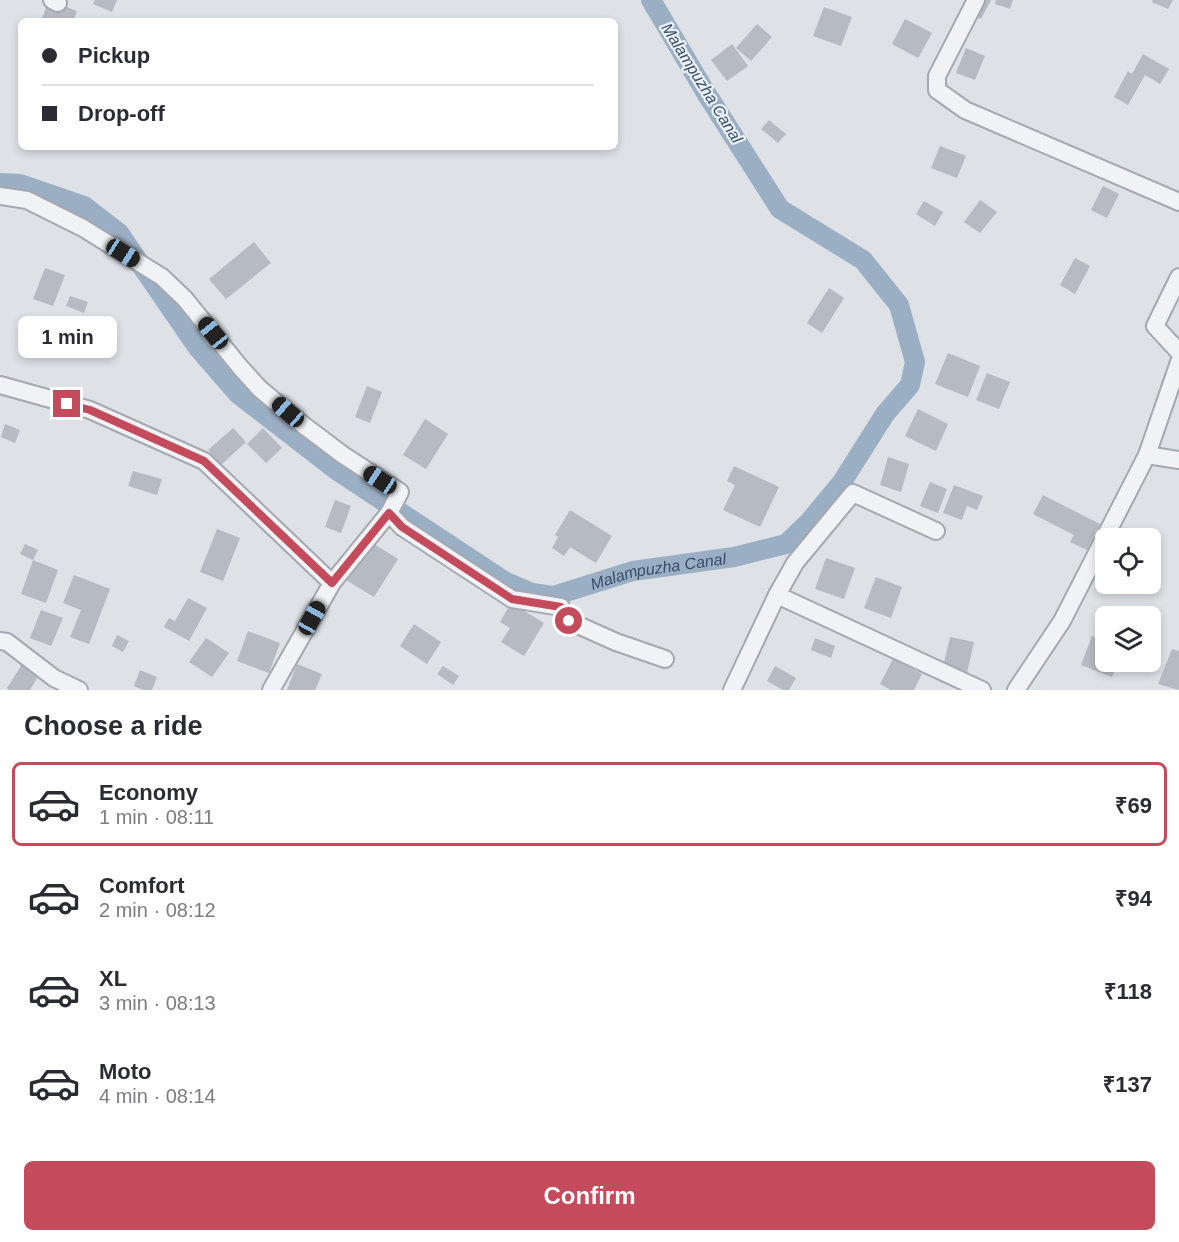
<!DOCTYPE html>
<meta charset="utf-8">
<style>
:root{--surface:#fff;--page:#f2f2f3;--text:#2b2b33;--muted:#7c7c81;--line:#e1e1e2;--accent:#c34b5c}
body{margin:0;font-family:Helvetica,sans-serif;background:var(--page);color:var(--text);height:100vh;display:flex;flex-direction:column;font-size:22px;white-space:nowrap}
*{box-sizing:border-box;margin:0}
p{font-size:20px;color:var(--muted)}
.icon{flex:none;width:33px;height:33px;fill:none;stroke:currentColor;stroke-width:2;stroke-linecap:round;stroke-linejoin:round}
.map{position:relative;height:690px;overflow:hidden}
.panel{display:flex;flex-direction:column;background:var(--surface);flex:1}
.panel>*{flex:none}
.hud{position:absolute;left:18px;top:18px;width:600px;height:132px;border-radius:9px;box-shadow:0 3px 9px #0003;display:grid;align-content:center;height:132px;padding:0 24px;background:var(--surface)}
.controls{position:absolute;left:1095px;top:528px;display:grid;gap:12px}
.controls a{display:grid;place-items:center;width:66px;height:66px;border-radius:9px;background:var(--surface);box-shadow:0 3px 9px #0003;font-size:30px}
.end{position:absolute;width:27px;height:27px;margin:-14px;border:8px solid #c34b5c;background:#fff;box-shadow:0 0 0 3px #fff}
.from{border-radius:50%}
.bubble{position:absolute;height:42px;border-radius:9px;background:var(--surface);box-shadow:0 3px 9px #0003;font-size:20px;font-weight:600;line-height:42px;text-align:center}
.car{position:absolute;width:18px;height:36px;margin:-18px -9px;border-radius:8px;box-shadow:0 0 4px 2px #0007;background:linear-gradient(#222 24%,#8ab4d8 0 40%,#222 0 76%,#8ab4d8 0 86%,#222 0)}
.hud b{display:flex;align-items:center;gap:21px;height:57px;font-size:22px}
.hud b+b{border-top:2px solid var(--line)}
.hud i{width:15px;height:15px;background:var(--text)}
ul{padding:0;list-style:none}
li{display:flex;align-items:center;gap:18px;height:84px;margin:0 12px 9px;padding:0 12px;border:3px solid transparent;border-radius:9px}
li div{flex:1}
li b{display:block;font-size:22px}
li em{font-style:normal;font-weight:600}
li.current{border-color:var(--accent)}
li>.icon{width:54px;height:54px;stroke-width:1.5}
h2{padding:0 24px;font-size:27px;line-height:72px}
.cta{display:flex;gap:12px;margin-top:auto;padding:12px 24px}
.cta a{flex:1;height:69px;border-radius:9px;background:var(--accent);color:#fff;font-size:24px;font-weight:600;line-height:69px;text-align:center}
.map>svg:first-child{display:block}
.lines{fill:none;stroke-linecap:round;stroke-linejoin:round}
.canal{stroke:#9bafc4;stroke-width:20}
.building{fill:#b5bac3}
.street-casing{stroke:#a4a8b0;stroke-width:20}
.street{stroke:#f0f2f5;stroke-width:16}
.route{stroke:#c34b5c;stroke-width:8}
.labels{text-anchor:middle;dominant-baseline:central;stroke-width:4.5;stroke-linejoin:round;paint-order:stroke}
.water-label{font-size:16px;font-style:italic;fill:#364e6c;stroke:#edf0f4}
</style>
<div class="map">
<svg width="1179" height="690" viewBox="0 0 1179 690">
<rect width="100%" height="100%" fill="#dee1e6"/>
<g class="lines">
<path class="canal" id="s1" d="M0,183L20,184L84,206L119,233L198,348L238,394L339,472L506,582L532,593L553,596L633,571L734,557L786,544L809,522L842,482L885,414L910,385L915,362L899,305L863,260L780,209L706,93L651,0"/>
</g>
<g class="building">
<path d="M49,0L77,11L73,21H41Z"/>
<path d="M95,0H117L112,12L93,4Z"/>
<path d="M983,0H991L981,19L975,16Z"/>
<path d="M996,0H1013L1010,9L995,4Z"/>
<path d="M1153,0H1173L1168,9L1152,2Z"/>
<path d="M824,7L852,17L841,46L813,36Z"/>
<path d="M905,19L932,33L918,58L892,44Z"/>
<path d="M757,24L772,37L751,61L736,48Z"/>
<path d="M732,44L748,66L727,81L711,60Z"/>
<path d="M966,48L985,56L975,80L956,73Z"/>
<path d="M1143,54L1169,69L1160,84L1145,75L1128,105L1114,97L1128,71L1132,74Z"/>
<path d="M769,120L786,134L778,143L761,129Z"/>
<path d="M940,146L966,156L957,178L931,168Z"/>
<path d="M1103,186L1119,194L1107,218L1091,210Z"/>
<path d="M980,200L997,212L980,233L964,222Z"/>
<path d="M924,201L943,212L935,226L916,214Z"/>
<path d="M254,242L271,263L226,299L209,279Z"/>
<path d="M1075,258L1090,266L1075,294L1060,285Z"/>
<path d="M45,268L65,275L53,306L33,299Z"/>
<path d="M829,288L844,298L822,333L807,323Z"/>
<path d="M70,296L88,302L84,313L66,306Z"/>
<path d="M948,353L980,366L968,397L935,384Z"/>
<path d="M987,373L1010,382L999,409L976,400Z"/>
<path d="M367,386L382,392L370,423L355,417Z"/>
<path d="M918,409L948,424L936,451L905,436Z"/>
<path d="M425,419L448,434L426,469L403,455Z"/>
<path d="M5,424L20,430L15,443L1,437Z"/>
<path d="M233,428L246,442L221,465L208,450Z"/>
<path d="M263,428L282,448L266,463L247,444Z"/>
<path d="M888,457L909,464L901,492L880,485Z"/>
<path d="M734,466L779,487L760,527L723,510L735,485L727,481Z"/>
<path d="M133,471L162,479L157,495L128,486Z"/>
<path d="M930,482L947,489L938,513L920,506Z"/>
<path d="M954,485L983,496L977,510L967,506L962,520L943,513Z"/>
<path d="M1043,495L1100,524L1087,550L1070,542L1074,535L1033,514Z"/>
<path d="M335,500L351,506L341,533L325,527Z"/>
<path d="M570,510L612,536L596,563L570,547L564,556L552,548L558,537L555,535Z"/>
<path d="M217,529L240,538L223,581L200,572Z"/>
<path d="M371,542L398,559L374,597L346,580Z"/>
<path d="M25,544L38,550L33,560L20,554Z"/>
<path d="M826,558L855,568L844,599L815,589Z"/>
<path d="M33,560L58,570L46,603L21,594Z"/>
<path d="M74,575L110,589L89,644L70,637L81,610L63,603Z"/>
<path d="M876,577L902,587L891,618L864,608Z"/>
<path d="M188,598L207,608L189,641L164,627L169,618L175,621Z"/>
<path d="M511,603L544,623L524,656L501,642L510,628L500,622Z"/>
<path d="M41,610L63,618L51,646L30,638Z"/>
<path d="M414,624L441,642L427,664L400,646Z"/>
<path d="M248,631L280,643L269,673L237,661Z"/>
<path d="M117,635L129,641L123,652L112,646Z"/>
<path d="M1092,636L1106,641V662H1118L1112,677L1081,665Z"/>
<path d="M950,637L974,642L967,673L943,667Z"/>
<path d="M206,638L229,653L212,677L189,662Z"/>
<path d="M815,638L835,646L831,658L811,650Z"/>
<path d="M1172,649L1179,651V690L1158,684Z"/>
<path d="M893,659L922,674L914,690H891L880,684Z"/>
<path d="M23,663L40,673L30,690H9L7,688Z"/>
<path d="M297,664L322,674L315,690H287Z"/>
<path d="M443,666L459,676L453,685L437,674Z"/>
<path d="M775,666L796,678L789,690H783L767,681Z"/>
<path d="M140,670L157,677L152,690H143L134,686Z"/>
</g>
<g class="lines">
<defs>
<g id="street">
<path d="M52,0L58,3"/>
<path d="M976,0L937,76V90L965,110L1179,202"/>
<path d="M0,196L27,200L83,228L162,277L185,299L240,367L260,389L302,424L343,455L400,492L389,513L332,583L271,690"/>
<path d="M1179,277L1155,326L1179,352"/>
<path d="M0,385L90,410L204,461L332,583"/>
<path d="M1147,455L1179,460"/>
<path d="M389,513L402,527L512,599L561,607L569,621L616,642L665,659"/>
<path d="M777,595L982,690"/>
<path d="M0,641L7,642L54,678L79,690"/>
<path d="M732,690L777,595L795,563L853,493L936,531"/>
<path d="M1016,690L1062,621L1147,455L1179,362"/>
</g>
</defs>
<use href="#street" class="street-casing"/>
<use href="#street" class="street"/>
</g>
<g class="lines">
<path class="route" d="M67,404L90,410L204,461L332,583L389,513L402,527L512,599L561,607L569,621"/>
</g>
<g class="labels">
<g class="water-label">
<text transform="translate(702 83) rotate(58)">Malampuzha Canal</text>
<text stroke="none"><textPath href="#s1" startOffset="818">Malampuzha Canal</textPath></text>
</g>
</g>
</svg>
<div class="controls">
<a><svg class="icon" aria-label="locate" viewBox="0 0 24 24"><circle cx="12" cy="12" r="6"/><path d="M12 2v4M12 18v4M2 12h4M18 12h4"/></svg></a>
<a><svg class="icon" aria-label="layers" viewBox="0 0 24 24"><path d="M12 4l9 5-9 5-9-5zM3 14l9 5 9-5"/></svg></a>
</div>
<i class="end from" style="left:569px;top:621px"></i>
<i class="end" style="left:67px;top:404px"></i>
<div class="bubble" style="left:18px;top:316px;width:99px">1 min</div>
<i class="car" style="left:123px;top:253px;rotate:122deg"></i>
<i class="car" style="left:213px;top:333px;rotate:321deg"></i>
<i class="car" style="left:288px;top:412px;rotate:311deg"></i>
<i class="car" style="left:380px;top:480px;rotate:303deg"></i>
<i class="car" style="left:312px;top:618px;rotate:29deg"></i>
<div class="hud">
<b><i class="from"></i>Pickup</b>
<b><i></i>Drop-off</b>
</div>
</div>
<section class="panel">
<h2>Choose a ride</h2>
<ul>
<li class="current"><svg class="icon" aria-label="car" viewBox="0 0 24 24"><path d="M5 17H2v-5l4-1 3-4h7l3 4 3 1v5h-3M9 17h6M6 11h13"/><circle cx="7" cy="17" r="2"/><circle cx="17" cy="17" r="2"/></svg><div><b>Economy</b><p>1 min · 08:11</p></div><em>₹69</em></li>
<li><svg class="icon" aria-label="car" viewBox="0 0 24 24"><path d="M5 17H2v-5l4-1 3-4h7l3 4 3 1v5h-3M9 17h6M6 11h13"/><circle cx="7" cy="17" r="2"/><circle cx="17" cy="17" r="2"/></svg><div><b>Comfort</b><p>2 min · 08:12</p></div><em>₹94</em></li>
<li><svg class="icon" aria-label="car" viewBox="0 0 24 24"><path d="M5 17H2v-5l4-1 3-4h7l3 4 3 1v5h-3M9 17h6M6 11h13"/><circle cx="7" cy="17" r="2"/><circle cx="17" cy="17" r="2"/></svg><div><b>XL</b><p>3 min · 08:13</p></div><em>₹118</em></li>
<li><svg class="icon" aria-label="car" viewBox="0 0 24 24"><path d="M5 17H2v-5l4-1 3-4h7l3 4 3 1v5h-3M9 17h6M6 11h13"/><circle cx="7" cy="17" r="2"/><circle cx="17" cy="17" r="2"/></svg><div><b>Moto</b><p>4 min · 08:14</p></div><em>₹137</em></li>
</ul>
<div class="cta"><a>Confirm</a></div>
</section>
